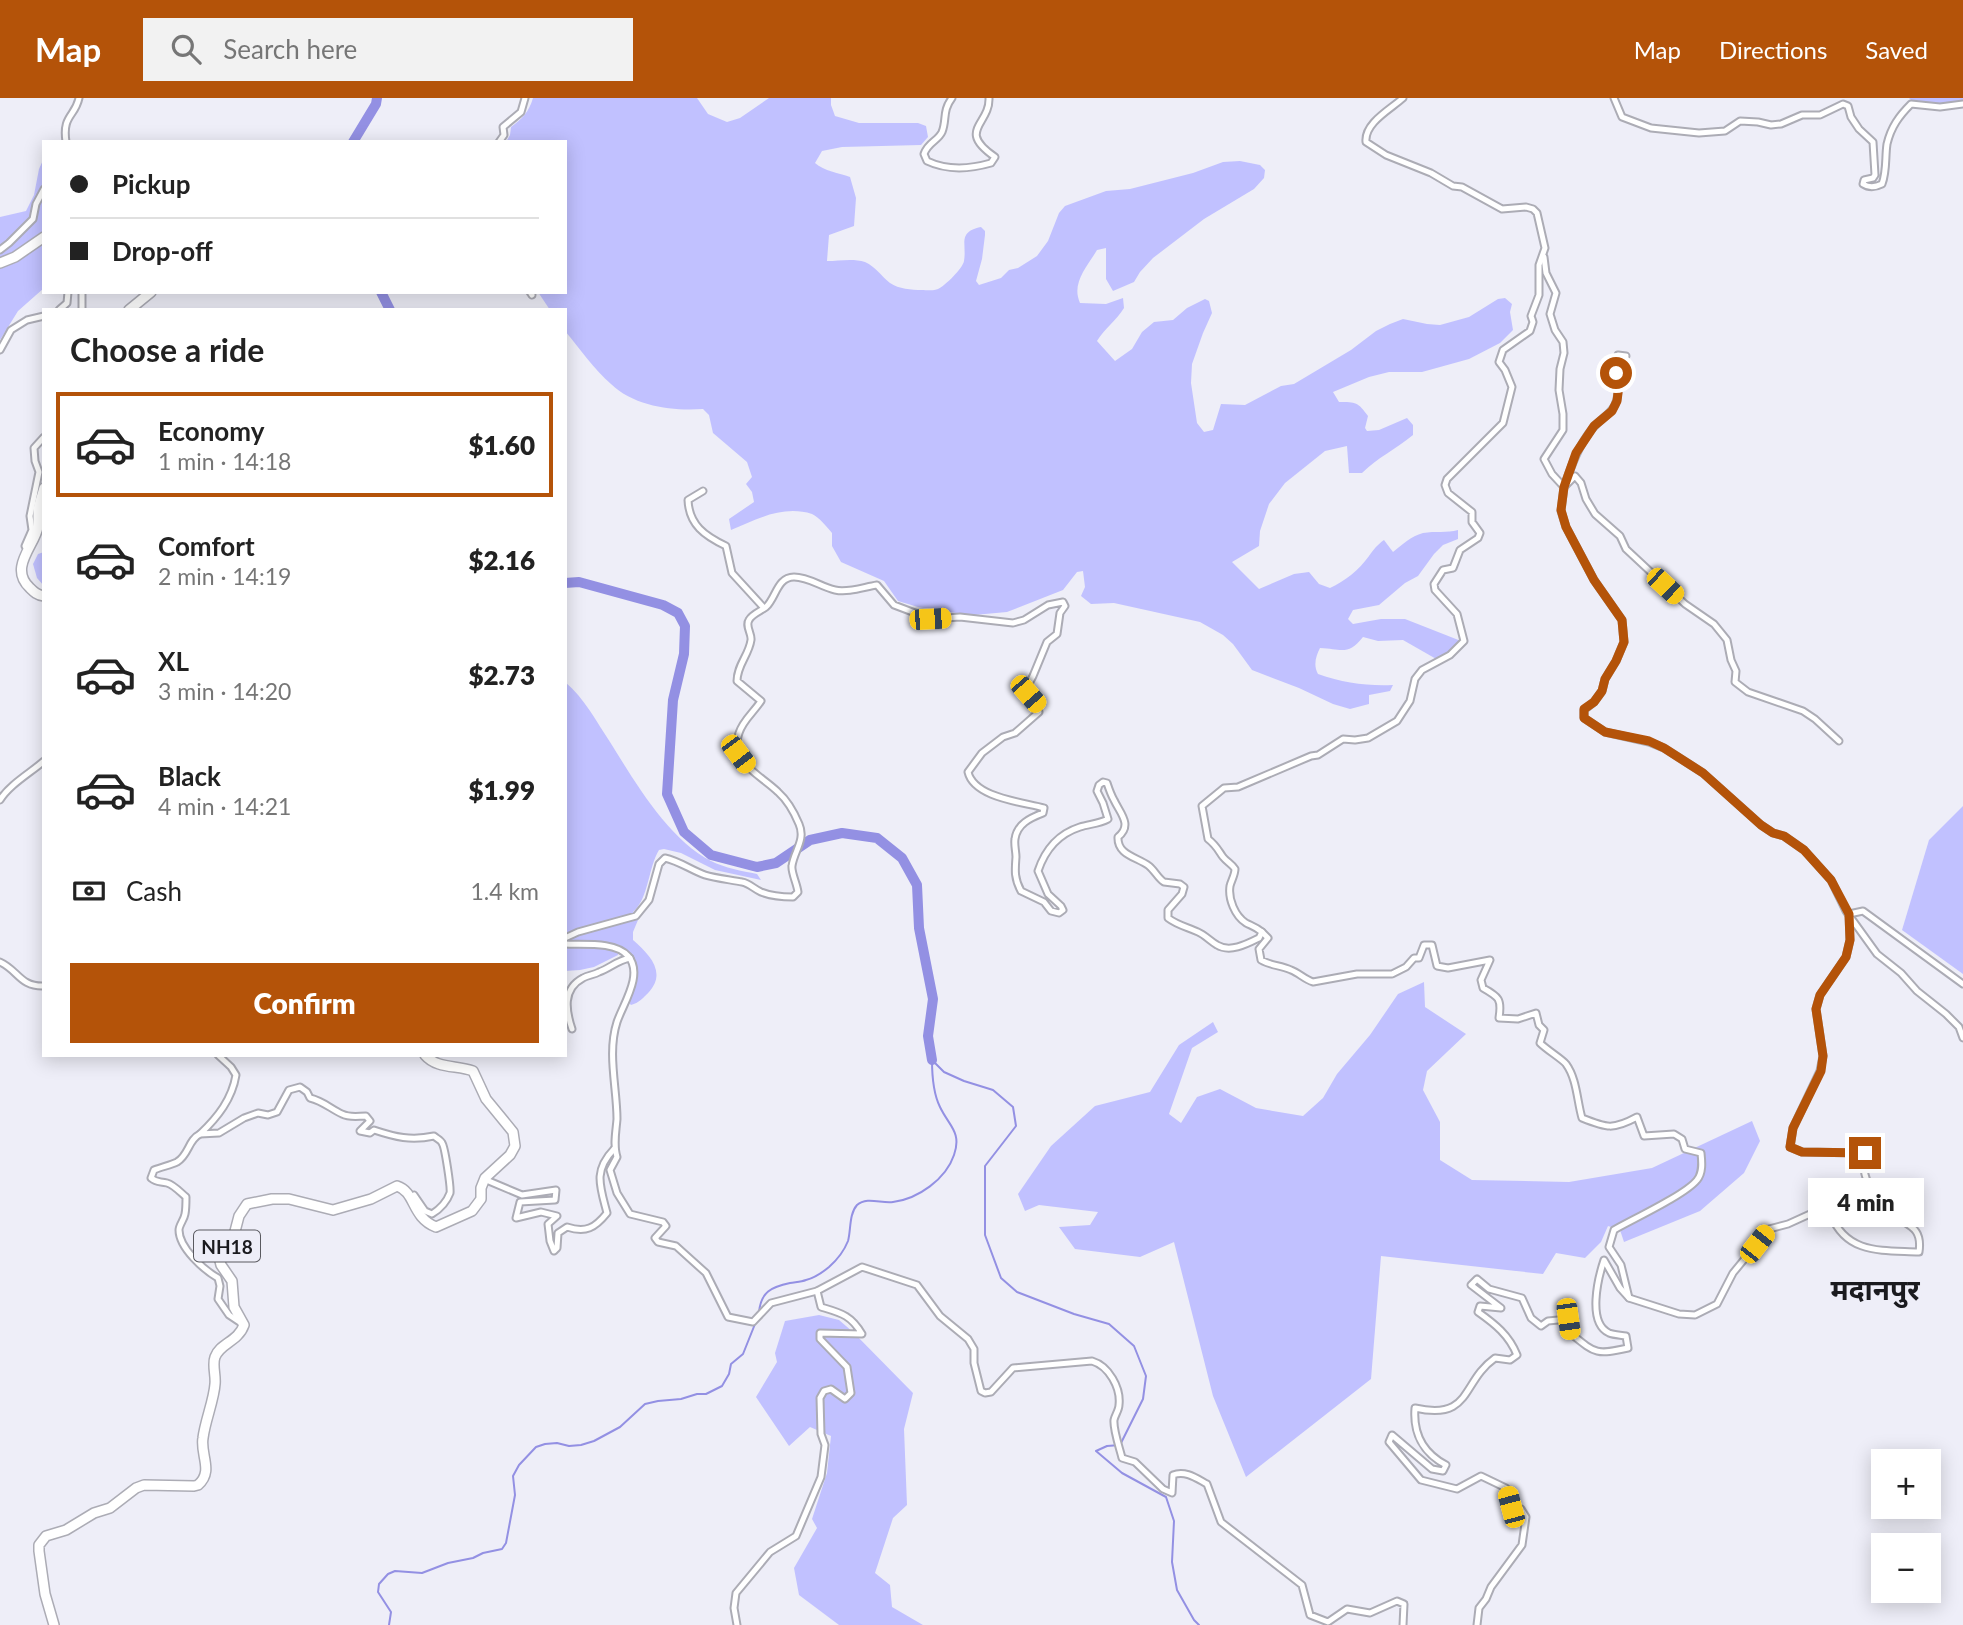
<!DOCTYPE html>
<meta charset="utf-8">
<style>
:root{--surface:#fff;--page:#f2f2f2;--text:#222;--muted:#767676;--line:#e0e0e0;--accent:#b45309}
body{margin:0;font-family:Lato,"Noto Sans Devanagari",sans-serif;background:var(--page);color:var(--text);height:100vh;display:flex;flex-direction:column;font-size:26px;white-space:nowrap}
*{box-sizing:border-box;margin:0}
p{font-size:23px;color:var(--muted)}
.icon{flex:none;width:38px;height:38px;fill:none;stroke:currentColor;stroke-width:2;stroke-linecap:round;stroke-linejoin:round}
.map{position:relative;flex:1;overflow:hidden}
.drawer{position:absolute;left:42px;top:210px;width:525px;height:749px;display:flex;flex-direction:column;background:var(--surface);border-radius:0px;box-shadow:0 4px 18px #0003}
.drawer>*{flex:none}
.top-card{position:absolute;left:42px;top:42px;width:525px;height:154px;border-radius:0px;box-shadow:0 4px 18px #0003;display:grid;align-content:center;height:154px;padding:0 28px;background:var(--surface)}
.controls{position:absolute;left:1871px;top:1351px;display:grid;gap:14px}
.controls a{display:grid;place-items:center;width:70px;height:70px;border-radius:0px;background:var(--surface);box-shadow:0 4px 18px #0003;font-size:35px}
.end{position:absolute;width:32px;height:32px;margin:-16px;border:9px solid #b45309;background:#fff;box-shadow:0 0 0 4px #fff}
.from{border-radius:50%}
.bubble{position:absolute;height:49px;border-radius:0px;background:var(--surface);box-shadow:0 4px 18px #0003;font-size:23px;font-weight:800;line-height:49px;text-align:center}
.car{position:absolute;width:21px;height:42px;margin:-21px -10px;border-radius:9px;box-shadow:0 0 5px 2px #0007;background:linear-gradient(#f5c518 24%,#345 0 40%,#f5c518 0 76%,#345 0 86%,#f5c518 0)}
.top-card b{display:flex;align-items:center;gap:24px;height:66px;font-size:26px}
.top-card b+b{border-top:2px solid var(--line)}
.top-card i{width:18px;height:18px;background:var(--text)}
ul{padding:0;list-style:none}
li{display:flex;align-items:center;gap:21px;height:105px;margin:0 14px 10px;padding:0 14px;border:4px solid transparent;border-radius:0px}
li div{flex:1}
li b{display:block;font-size:26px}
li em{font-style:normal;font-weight:800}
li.current{border-color:var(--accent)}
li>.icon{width:63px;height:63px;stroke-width:1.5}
h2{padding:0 28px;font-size:32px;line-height:84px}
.pay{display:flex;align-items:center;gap:18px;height:77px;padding:0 28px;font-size:26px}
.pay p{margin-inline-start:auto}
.button{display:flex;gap:14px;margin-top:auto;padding:14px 28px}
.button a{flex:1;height:80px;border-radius:0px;background:var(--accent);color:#fff;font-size:28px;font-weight:800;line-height:80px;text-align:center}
header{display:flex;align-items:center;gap:42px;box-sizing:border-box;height:98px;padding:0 35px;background:var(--accent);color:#fff}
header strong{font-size:33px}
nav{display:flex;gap:38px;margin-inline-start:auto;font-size:24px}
.search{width:490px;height:63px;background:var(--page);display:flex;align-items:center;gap:18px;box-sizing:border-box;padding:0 24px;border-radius:0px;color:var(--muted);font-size:26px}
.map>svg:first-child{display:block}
.green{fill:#c1c1ff}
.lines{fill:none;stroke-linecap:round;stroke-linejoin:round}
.stream{stroke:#9390e3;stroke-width:2}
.river{stroke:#9390e3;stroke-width:10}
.street-casing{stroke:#acacb5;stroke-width:9}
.primary-casing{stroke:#acacb5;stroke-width:12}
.street{stroke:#fff;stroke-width:5}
.primary{stroke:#fff;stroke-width:9}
.route{stroke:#b45309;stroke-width:9}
.labels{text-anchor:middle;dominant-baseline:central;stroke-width:7;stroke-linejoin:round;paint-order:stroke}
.shield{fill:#eeeef8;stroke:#5a5a60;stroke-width:2}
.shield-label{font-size:19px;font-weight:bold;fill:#1b1b1f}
.district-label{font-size:28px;font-weight:bold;fill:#1b1b1f;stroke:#eeeef8}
</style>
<header>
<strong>Map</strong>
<div class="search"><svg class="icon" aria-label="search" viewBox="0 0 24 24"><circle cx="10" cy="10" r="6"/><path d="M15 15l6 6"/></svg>Search here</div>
<nav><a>Map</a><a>Directions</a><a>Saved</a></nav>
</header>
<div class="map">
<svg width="1963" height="1527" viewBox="0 0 1963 1527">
<rect width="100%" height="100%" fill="#eeeef8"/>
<g class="green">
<path d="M533,0H697L708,16L727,24L740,20L769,0H831V7L835,18L859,25H918L926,28L928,39L921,47L842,49L822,53L815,65C824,73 839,75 850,79L856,100L854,128L829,137L827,163C839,163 853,160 865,164C876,169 881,178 890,185C899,191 911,192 922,192C926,192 934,193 938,191C945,188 963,170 964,163C967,146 957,134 981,129L985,133V137L982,161L976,183L979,187L1001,180L1009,172L1018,170L1037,158L1048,143L1059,115L1065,108L1106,93L1130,91L1193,75L1223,64L1240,63L1260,67L1265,72L1264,80L1254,91L1204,121L1153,160L1140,174L1134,184L1113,193L1106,181V150L1097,152C1087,169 1071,185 1080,205L1106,206L1123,200L1124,210C1117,222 1104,231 1097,243L1115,263L1132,251L1142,234L1154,224L1173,222L1187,210L1205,201L1209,203L1212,215L1203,235L1192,266L1191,285L1197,325L1204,334L1213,332L1221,306L1245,307L1281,288L1294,286L1351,252L1376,233L1390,226L1403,221L1427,226L1440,227L1469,219L1498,201L1505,200L1512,206L1510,214L1513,232L1500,245L1469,261L1422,274H1389L1369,279L1333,294L1339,304C1356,304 1358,304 1368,318L1365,330L1367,333L1379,332L1407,320L1413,327V337C1396,351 1377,360 1362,375H1349L1347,348L1325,353L1285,385L1269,406L1260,433L1259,448L1232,464L1259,491L1294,476L1309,474L1319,486L1330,490C1345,483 1359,472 1369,458C1374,451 1377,447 1384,442L1393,454C1402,447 1411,438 1423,435C1435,433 1447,435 1458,432V441L1443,447L1434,456L1418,478L1405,485L1379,507L1353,512L1348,521L1353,526L1381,521H1405L1461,543L1456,555L1438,562L1403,542L1378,543L1363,539C1348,558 1342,551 1320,550C1316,558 1313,567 1318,576C1343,585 1366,588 1393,587L1390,593L1369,597V606L1350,611L1333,606L1299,590L1252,572L1233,546L1223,537L1200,524L1114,505L1091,506L1081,498L1085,489L1083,473L1077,474L1063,492L1007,514L974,517L948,514L918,509L898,503L884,483L841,464L832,448V435C827,429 819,419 812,416C783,407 757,421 731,432L729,421L754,404L752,394L746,386L752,379L747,364L713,335L709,317L703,311C673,313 635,309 611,286C594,271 580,251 565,233V212H550L538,194H565V44H506L510,37L511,29C522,21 529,14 533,0Z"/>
<path d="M1909,0H1963V4L1942,6L1912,3Z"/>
<path d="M44,60V190L18,213L0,242V119L26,113L34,97L39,71Z"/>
<path d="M44,454V488L37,480L33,466L38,456Z"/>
<path d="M565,584C585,601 596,623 610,644C635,684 668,741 711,763C725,770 742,773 757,776L761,782L715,772L681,755L664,751L659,752C648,770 649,800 633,814L638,822L633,834V842C649,856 667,874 649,894C643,900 639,905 631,907L629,905C638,881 643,864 620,848H617L618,857L594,869L580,872L565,873Z"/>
<path d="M1963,708V876L1902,832L1929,742Z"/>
<path d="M1424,884L1425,909L1466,936L1427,973L1423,992L1440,1024V1062L1472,1082L1569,1084L1652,1070L1752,1023L1760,1043L1744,1075L1700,1113L1624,1144L1620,1132L1608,1128L1601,1144L1585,1160L1556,1155L1543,1176L1381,1158L1371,1281L1246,1379L1213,1298L1174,1144L1140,1159L1075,1151L1059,1129L1090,1127L1098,1114L1039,1107L1025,1113L1018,1096L1051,1048L1095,1008L1150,994L1179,947L1213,924L1218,934L1192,950L1169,1016L1181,1025L1197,999L1220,991L1256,1010L1303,1018L1323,1000L1337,976L1370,937L1398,896Z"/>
<path d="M819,1217L839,1222L853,1234L913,1295L904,1331L907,1407L893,1420L875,1475L890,1487L892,1509L923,1527H839L799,1497L794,1470L817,1430L812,1421L827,1375L831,1338L810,1329L789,1348L756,1299L777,1264L775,1255L785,1223Z"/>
</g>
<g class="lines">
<g class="stream">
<path d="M934,964L944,974L964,983L993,992L1013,1009L1016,1028L985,1068V1137L1001,1180L1017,1194L1074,1216L1109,1226L1134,1248L1146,1278L1143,1301L1120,1347L1107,1348L1096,1353L1122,1375L1166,1399L1174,1423L1172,1464L1177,1492L1194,1522L1199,1527"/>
<path d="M759,1214C761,1194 771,1189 790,1185C795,1184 801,1184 806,1182C814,1180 823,1174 829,1169C837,1162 844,1153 848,1143C851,1132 849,1116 857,1107C867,1098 882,1106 893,1104C918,1101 946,1081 954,1057C962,1034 949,1028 940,1009C933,995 932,977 932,962"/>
<path d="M389,1527L391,1514L378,1494L379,1486L388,1476L395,1473L422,1475L448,1465L473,1460L483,1455L502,1451L506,1445L515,1397L513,1378L519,1367L536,1349L545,1346L557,1345L569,1348L581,1347L594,1343L620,1329L645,1306L658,1303L681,1301L697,1296H706L722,1288L729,1276L731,1266L743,1256L755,1226"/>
</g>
<g class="river">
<path d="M353,44L376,6L377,0"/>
<path d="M381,194L390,212"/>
<path d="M565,485L579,484L663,507L678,515L685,528L684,556L673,602L667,696L684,734L711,757L757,769L776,765L810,742L842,735L877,740L902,760L917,787L919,830L933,901L928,938L932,962"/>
</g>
<defs>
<g id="street">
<path d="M952,0C942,13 947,22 942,34C938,43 928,44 924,56L927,63C948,73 970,71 991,65L995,59C956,32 990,27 989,0"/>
<path d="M1614,0L1622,19L1651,30L1699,35L1725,33L1740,23L1758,24L1771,27L1781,26L1802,17H1820L1843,6L1848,8L1851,19L1859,31L1873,44L1875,77L1873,80L1864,82L1863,86C1869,90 1876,89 1882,86C1887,73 1885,59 1887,46C1891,29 1899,18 1911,6L1940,9L1963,6"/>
<path d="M66,44C62,17 75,19 79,0"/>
<path d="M499,44L504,37L503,29L521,14L525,0"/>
<path d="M0,152L9,145L33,121L36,106L44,91"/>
<path d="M1544,159L1546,175L1556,195L1550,216L1555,232L1563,244L1564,255L1560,271L1559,292L1563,316V332L1544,361L1552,376L1564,389L1561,413L1566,429L1594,482L1622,522L1624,544L1616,563L1605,581L1602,593L1594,604L1584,612V620L1605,634L1649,644L1664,650L1703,675L1761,727L1773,735L1784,738L1804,752L1831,782L1846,813L1877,856L1901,875L1917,893L1946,916L1959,929L1963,940"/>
<path d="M82,194V212"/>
<path d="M530,194L532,197"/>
<path d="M59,212L67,205L68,194"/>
<path d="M0,252L11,232L27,222L44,218"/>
<path d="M1565,386C1572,366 1579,347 1592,331C1599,322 1610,317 1615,307C1622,292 1614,274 1618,257L1626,258"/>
<path d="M1564,389L1575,378L1581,385L1586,401L1595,416L1620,438L1626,451L1685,506L1714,526L1727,542L1731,562L1736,573L1735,584L1748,594L1803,613L1815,621L1839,643"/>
<path d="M703,393L688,402C689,427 705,438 726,448L732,475L764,510"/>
<path d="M27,451L25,448L32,432L30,418L39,374L35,363L34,350L44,339"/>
<path d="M0,702C9,687 30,675 44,663"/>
<path d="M1262,834L1268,840L1259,851L1261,862C1271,868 1280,867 1291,872C1299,875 1304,881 1313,884L1357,876H1392L1406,869L1414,860H1419L1424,847H1432L1437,868L1448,870L1490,862L1481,882L1483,890C1499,899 1502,901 1499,920L1518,921L1536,915L1539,927L1544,932L1540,945C1547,952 1562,961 1566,966C1577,981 1577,1003 1582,1020C1607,1030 1613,1032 1637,1019L1644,1038L1674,1036L1682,1041L1685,1051L1701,1055C1702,1064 1703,1075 1697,1082C1685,1097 1633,1121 1614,1132L1609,1149L1621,1167L1629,1200"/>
<path d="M565,840L578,834L636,818L649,802L659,766L665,760C679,763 691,772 705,777C714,780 732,782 742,784C749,785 754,791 761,794C771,798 782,799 793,799L798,794C797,786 791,774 792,768C794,753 806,742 799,726C794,714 787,702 778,694C761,677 728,664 739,635C743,622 754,614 761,603L737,583C737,567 749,557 751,542C752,536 745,528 749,522C752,516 761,513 766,509C776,500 777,479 794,479C809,479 821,489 835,492C848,495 864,489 877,487L894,507L931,521L960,519L1013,525L1024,522L1048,507L1063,504L1065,508L1060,515L1057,536L1047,544L1033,578L1026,591C1029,600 1037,605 1039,614L1015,635L1003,639L982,655L968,674C974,700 1023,704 1044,710L1043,715C1030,720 1017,726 1015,741C1014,747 1016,753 1016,759C1015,772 1014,780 1021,793L1044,804L1051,813L1059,815L1063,812L1061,808L1048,796L1038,773C1045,752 1058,736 1080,729C1089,726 1099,726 1108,721L1103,705L1097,693L1099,687L1103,684L1107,685C1109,691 1111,697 1114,702C1120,715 1133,727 1118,739C1117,757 1137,759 1149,768C1155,773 1158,780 1164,784L1180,786L1184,789L1182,796L1168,812V820C1177,827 1187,829 1198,834C1205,837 1210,843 1217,847C1230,855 1247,846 1259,840L1262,834C1256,829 1252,828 1246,825C1235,818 1228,801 1230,788C1231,783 1235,777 1235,771C1232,766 1227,764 1223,759C1218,752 1216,747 1208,741L1202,708L1224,690L1238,689L1311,658L1318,657L1343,641L1355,642L1368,640L1397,623L1410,603L1415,581L1422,572L1450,557L1464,543L1457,516L1435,492L1434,486L1443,472L1453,470L1460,452L1478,440L1480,435L1472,424V414L1448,395L1445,387L1447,381L1503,325L1512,289L1505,272L1499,264L1503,252L1530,233L1533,224L1531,218L1539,197V167L1545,150L1537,115L1533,111L1526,109L1502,111L1462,89L1453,88L1431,75L1386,57L1366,44C1364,25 1391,11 1403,0"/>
<path d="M565,846C583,847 615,843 628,858C644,876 623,906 617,924C607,955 617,990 617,1021C616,1034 613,1047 617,1059L610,1072L617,1095L630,1116L663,1124L666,1128L655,1140L658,1144L676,1148L706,1175L728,1219L753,1224L771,1205L817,1193L862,1169L917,1187L940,1218L968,1241L974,1251V1265L981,1293L985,1295L991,1294L1013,1270L1092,1263C1109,1268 1121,1290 1119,1307C1119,1312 1115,1317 1114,1322C1113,1332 1120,1351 1122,1360L1135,1364L1163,1391L1172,1395L1173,1377C1185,1372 1196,1380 1207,1386L1221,1424L1302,1487L1310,1517L1328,1524L1347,1511L1370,1515L1397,1503L1404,1506L1403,1527"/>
<path d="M0,864C18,872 20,889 44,888"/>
<path d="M572,931C566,913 562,891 583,880C588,877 594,877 599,874C610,870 618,862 630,860"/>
<path d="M218,957L231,969L236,977C232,1001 218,1019 200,1036L219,1035L244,1020L258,1015L268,1017L277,1014L289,992L300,989L307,994L310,1000C323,1003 331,1011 342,1016C350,1020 358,1018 366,1018L370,1023L360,1033L370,1035L374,1032C395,1039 411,1043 434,1038C436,1040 441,1042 442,1045C445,1049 451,1090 450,1095C447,1103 440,1111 432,1116L425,1113L414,1097"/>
<path d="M200,1036C188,1042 189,1057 177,1064C171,1067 161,1069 154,1072L151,1080C157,1085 160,1083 167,1085C174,1087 180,1094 186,1099C186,1104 186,1111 185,1116C184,1122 179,1127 179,1132C179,1150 204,1172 218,1180L220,1188L218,1201L229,1217L241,1225"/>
<path d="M484,1081L522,1097L556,1092L555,1102L520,1104L516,1120L541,1114L557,1118L548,1126L550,1143L554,1153L557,1150L558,1135L567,1129C586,1135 595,1130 607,1115C600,1088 593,1073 614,1051"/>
<path d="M737,1527L734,1510L736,1495L770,1454L796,1438L821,1379L825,1347L821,1336L820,1300L824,1293L831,1291L845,1301L851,1295L847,1269L820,1241V1235L862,1236C851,1217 841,1215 821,1209L817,1193"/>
<path d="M1477,1527L1479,1510L1486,1501L1491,1489L1522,1447L1526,1419L1521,1411L1511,1409L1506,1390L1481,1378L1457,1391L1421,1382L1389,1344L1392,1337L1432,1371L1443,1373L1446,1367C1423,1355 1413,1335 1415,1310C1472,1323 1461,1284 1495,1260L1510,1262L1517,1257C1509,1237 1495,1226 1478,1214L1480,1208L1501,1210L1471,1187L1477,1181L1489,1191L1522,1200L1531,1220L1541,1228L1548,1223L1568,1221L1570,1235C1596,1256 1596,1257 1628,1250L1626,1238C1621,1237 1614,1237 1609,1235C1587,1225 1598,1180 1604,1162L1620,1190L1629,1200L1679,1216L1695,1217L1717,1206L1733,1175L1769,1131L1788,1126L1810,1116L1831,1117C1847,1157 1883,1152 1919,1154C1923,1127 1906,1128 1889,1114C1878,1103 1866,1087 1864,1071C1863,1066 1864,1060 1865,1055L1802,1054L1790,1049L1793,1030L1820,973L1823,958L1816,911L1820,897L1846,859L1850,842L1849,816L1863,813L1963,886"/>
</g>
<g id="primary">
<path d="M0,165L15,159L44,139"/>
<path d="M129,212L151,194"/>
<path d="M44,390C42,397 39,405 38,412C38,418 38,423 38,429C35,447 8,470 30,490C34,494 37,497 44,498"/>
<path d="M54,1527L45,1496L39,1453V1447L46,1438L66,1432L94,1415L110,1410L136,1390L144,1387L194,1388L198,1387C214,1373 200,1357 203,1340C205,1323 214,1302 215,1286C216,1277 212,1267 215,1259C220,1245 238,1244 244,1227L234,1209L232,1183L221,1167L220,1163L224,1151L233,1141L239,1118L247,1106L272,1101H289L333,1112L371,1101L397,1088C416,1094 411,1119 436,1129L472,1113L481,1101V1090L485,1080L510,1057L515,1048L513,1034L486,1001L473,973C457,967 437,971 425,957"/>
</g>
</defs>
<use href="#street" class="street-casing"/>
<use href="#primary" class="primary-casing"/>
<use href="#street" class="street"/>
<use href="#primary" class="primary"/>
</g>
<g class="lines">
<path class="route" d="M1616,275L1618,295L1617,303L1612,313L1594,328L1576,355L1564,389L1561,412L1566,429L1594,482L1622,522L1624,544L1616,563L1605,581L1602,593L1594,604L1584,611V620L1605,634L1649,643L1664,650L1703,675L1761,727L1773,735L1784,738L1804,752L1831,782L1849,816L1850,842L1846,859L1820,897L1816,911L1823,958L1821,973L1793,1030L1790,1049L1802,1054L1865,1055"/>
</g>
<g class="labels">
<rect class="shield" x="194" y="1132.5" width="66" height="31" rx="5"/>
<g class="shield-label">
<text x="227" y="1148">NH18</text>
</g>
<g class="district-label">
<text x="1875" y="1191">मदानपुर</text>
</g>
</g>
</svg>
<div class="controls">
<a>+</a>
<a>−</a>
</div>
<i class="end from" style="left:1616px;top:275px"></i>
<i class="end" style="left:1865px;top:1055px"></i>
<div class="bubble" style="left:1808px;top:1080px;width:116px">4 min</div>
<i class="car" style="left:1665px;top:488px;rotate:133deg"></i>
<i class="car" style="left:930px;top:521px;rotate:87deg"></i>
<i class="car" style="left:1028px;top:596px;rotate:139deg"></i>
<i class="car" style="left:738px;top:656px;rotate:143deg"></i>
<i class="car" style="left:1757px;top:1146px;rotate:38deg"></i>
<i class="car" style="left:1568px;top:1221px;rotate:172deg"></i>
<i class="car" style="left:1511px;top:1409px;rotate:345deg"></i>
<div class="top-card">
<b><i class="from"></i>Pickup</b>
<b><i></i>Drop-off</b>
</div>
<section class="drawer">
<h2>Choose a ride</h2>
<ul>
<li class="current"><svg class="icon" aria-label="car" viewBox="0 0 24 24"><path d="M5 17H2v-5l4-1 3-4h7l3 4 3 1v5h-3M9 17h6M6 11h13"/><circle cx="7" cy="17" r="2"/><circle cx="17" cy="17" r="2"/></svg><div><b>Economy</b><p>1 min · 14:18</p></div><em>$1.60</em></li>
<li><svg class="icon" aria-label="car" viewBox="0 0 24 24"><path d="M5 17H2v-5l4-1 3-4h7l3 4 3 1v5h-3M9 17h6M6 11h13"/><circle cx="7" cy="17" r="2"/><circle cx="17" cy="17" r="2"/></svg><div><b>Comfort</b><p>2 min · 14:19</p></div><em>$2.16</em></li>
<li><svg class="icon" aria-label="car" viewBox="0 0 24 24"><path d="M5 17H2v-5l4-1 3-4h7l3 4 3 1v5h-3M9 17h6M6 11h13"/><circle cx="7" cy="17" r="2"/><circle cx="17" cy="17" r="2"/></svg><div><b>XL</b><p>3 min · 14:20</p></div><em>$2.73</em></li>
<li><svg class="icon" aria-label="car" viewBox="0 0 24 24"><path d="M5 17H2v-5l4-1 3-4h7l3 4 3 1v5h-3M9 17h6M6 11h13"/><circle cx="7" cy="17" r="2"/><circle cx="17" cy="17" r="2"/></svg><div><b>Black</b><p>4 min · 14:21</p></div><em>$1.99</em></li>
</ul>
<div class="pay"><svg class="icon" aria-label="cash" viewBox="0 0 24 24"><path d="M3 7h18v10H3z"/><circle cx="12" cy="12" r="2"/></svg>Cash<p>1.4 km</p></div>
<div class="button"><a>Confirm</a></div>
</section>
</div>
